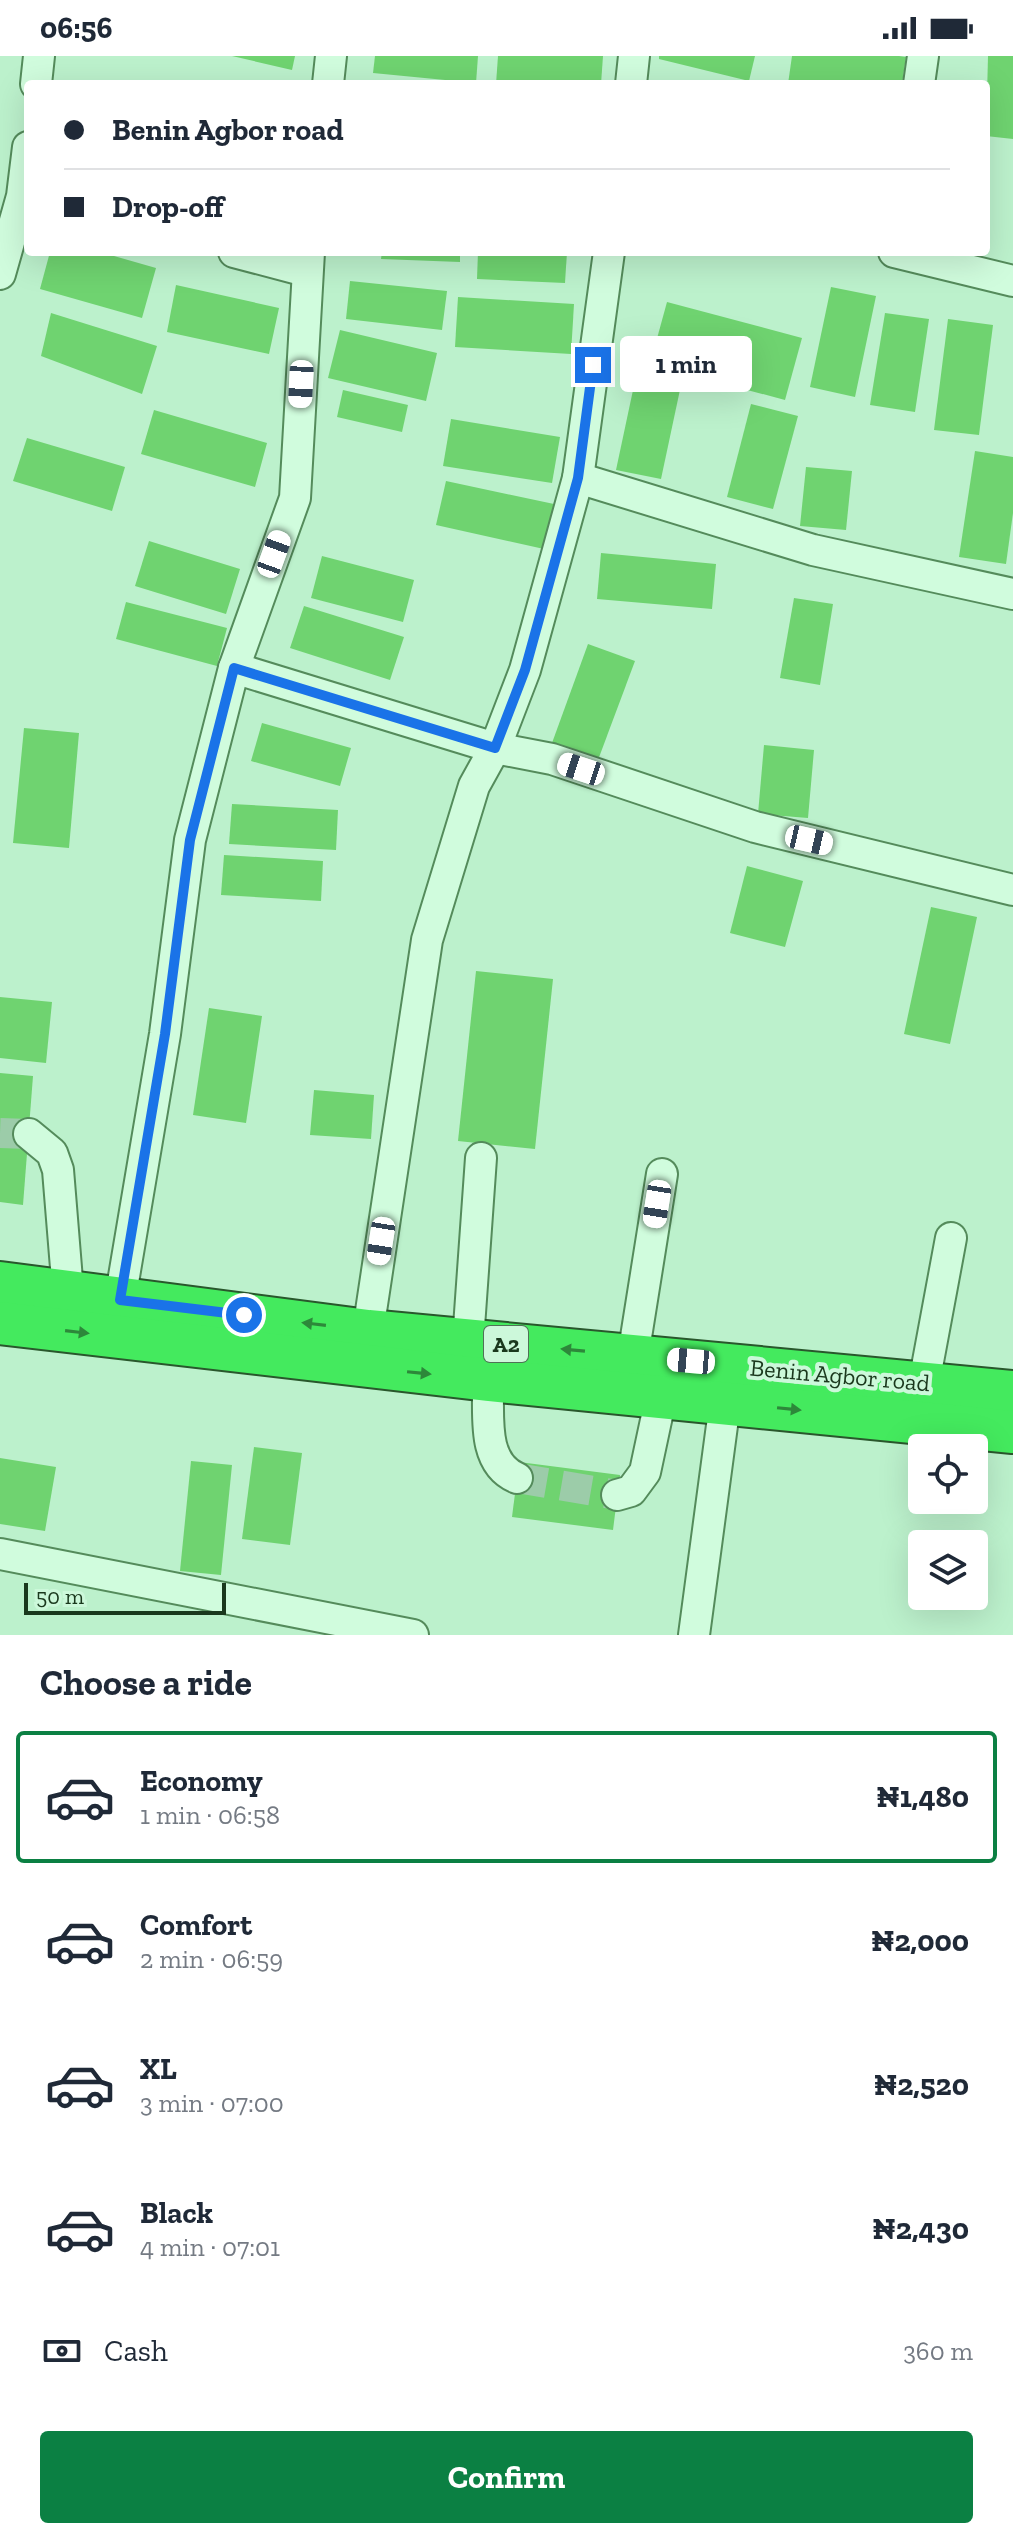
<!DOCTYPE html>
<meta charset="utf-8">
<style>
:root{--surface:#fff;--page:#f2f2f3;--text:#1f2937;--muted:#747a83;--line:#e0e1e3;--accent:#0b8043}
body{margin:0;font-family:"Zilla Slab",serif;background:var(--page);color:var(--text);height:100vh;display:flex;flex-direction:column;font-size:30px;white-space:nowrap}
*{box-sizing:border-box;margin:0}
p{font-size:26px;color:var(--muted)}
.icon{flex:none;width:44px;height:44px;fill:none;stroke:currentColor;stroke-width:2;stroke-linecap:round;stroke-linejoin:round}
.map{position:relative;height:1579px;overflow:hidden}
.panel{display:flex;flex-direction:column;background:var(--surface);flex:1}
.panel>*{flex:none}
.top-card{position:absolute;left:24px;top:24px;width:966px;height:176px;border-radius:8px;box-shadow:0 8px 32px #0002;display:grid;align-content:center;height:176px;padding:0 40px;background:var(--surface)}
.fabs{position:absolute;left:908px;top:1378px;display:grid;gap:16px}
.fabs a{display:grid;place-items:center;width:80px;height:80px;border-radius:8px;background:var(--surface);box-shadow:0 8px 32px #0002;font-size:40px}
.scale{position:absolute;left:24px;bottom:20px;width:202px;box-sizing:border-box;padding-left:8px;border:4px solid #1a381d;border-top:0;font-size:22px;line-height:28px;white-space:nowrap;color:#1a381d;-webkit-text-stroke:6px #ccf8da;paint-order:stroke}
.end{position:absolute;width:36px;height:36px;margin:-18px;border:10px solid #1a73e8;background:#fff;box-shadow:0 0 0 4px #fff}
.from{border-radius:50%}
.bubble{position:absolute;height:56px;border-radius:8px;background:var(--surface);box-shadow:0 8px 32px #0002;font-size:26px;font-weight:800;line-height:56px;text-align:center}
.car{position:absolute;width:24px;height:48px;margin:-24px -12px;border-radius:10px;box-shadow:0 0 6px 2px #0007;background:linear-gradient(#fff 24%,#345 0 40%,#fff 0 76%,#345 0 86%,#fff 0)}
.top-card b{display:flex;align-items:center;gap:28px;height:76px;font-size:30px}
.top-card b+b{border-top:2px solid var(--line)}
.top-card i{width:20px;height:20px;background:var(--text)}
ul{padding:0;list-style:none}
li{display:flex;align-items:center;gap:24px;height:132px;margin:0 16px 12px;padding:0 24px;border:4px solid transparent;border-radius:8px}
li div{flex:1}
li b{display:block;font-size:30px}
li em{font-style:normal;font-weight:800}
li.active{border-color:var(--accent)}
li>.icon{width:72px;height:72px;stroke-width:1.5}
h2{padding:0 40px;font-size:36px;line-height:96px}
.pay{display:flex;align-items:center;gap:20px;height:88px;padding:0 40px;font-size:30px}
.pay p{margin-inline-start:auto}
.primary-button{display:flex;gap:16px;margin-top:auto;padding:16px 40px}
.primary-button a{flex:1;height:92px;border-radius:8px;background:var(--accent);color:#fff;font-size:32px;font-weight:800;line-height:92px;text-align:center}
.status{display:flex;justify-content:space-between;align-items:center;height:56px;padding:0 40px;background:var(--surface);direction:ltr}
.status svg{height:22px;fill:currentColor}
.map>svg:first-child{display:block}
.building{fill:#6fd370}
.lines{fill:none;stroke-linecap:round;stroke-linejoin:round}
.minor-tunnel{stroke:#9ccca9;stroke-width:30;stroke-dasharray:30 15;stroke-linecap:butt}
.minor-casing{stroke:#548b5b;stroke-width:34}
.highway-casing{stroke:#29572c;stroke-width:46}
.minor{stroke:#d0fcdd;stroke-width:30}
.highway{stroke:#44ea5e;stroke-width:42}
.oneway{fill:#2d883a}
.route{stroke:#1a73e8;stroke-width:10}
.labels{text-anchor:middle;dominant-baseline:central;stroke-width:8;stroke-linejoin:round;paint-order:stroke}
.shield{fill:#ccf8da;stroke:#4f7256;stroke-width:2}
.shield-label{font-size:22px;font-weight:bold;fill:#1a381d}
.street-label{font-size:24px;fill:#1a381d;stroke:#ccf8da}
</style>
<div class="status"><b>06:56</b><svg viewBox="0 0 49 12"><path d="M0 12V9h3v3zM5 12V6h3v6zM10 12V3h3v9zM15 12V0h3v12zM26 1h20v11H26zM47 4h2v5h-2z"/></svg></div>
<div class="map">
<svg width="1013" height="1579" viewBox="0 0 1013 1579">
<rect width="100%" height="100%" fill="#bcf1cc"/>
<g class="building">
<path d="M232,0H295L292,14Z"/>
<path d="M375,0H478L476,27L373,17Z"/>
<path d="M498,0H603L601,28H496Z"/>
<path d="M659,0H755L749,25L659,3Z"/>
<path d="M792,0H899L906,1L902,28H788Z"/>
<path d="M988,0H1013V83L986,80Z"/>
<path d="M50,196H100L156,212L142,262L40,233Z"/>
<path d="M382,196H460V206L381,203Z"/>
<path d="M478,196H567L565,227L477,223Z"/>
<path d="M350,225L447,235L442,274L346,263Z"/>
<path d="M176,229L279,252L269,298L167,276Z"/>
<path d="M831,231L876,240L855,341L810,331Z"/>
<path d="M458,241L574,248L571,298L455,291Z"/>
<path d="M667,246L802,282L785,344L650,308Z"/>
<path d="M51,257L157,290L142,338L41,300Z"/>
<path d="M885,257L929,263L915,356L870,349Z"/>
<path d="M948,263L993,269L979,379L934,374Z"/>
<path d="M340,274L437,297L426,345L328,322Z"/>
<path d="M636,320L681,329L661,423L616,414Z"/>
<path d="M343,334L408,349L402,376L337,361Z"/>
<path d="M751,348L798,360L773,453L727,441Z"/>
<path d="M154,354L267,387L255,431L141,398Z"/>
<path d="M451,363L560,381L552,427L443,410Z"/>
<path d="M27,382L125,411L112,455L13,425Z"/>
<path d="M975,395L1013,401V457L1006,508L959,501Z"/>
<path d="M806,411L852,415L846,474L800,470Z"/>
<path d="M446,425L554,448L544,493L436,469Z"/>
<path d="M149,485L240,513L226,558L135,530Z"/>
<path d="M601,497L716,508L712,553L597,543Z"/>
<path d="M322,500L414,524L403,566L311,542Z"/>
<path d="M794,542L833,548L820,629L780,622Z"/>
<path d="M126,546L227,572L217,610L116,583Z"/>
<path d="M304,550L404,581L390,624L290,592Z"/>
<path d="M588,588L635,605L598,704L552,687Z"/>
<path d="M262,667L351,692L340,730L251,705Z"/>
<path d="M24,672L79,677L69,792L13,787Z"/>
<path d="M764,689L814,694L808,762L758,758Z"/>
<path d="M232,748L338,754L336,794L229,788Z"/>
<path d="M224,799L323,805L321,845L221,839Z"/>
<path d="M747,810L803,825L785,891L730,877Z"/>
<path d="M931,851L977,861L950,988L904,978Z"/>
<path d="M476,915L553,923L535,1093L458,1085Z"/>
<path d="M0,941L52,946L46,1007L0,1002Z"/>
<path d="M209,952L262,960L246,1067L193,1059Z"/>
<path d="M0,1017L33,1020L23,1149L0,1146Z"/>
<path d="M314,1034L374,1039L371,1083L310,1079Z"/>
<path d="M254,1391L302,1397L290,1489L242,1483Z"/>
<path d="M0,1402L56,1411L45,1475L0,1468Z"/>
<path d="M191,1405L232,1409L221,1519L180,1515Z"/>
<path d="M519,1406L620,1419L613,1474L512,1461Z"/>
</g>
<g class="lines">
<g class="minor-tunnel">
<path d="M0,1077L29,1078"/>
<path d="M517,1422L617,1439"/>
</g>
<defs>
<g id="minor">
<path d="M36,28L39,0"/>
<path d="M328,28L331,0"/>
<path d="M631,28L634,0"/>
<path d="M919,28L923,0"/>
<path d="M234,196L306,215"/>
<path d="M894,196L1013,225"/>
<path d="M0,218L22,140L28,91"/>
<path d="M578,422L813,494L1013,538"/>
<path d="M234,612L495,692L552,703L755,771L1013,834"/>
<path d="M29,1078L52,1097L58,1114L68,1236"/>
<path d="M120,1244L165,978L190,784L234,612L295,442L309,196"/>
<path d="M368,1275L427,884L474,730L495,692L525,614L578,422L609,196"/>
<path d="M468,1285L481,1102"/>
<path d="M633,1300L662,1118"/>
<path d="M488,1324C489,1358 481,1407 517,1422"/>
<path d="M924,1327L951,1182"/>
<path d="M617,1439L631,1435L645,1416L661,1341"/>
<path d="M0,1498L413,1579"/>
<path d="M694,1579L725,1347"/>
</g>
<g id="highway">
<path d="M0,1227L368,1275L1013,1336"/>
<path d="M0,1267L488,1324L1013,1376"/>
</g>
</defs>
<use href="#minor" class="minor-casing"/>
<use href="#highway" class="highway-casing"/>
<use href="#minor" class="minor"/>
<use href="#highway" class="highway"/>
</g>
<defs><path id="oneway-solid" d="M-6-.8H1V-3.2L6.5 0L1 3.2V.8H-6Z" transform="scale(2)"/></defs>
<g class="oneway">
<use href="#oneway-solid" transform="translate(314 1268) rotate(-173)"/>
<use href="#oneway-solid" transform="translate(77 1276) rotate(7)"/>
<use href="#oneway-solid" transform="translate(573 1294) rotate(-175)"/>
<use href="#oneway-solid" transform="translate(419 1317) rotate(6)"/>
<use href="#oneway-solid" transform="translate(789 1353) rotate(6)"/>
</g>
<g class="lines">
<path class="route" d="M244,1259L120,1244L165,978L190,784L234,612L495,692L525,614L578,422L593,309"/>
</g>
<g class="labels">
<rect class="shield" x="484" y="1270" width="44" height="36" rx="6"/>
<g class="shield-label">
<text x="506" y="1288">A2</text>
</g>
<g class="street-label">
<text transform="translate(840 1319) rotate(5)">Benin Agbor road</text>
</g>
</g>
</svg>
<div class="fabs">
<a><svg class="icon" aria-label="locate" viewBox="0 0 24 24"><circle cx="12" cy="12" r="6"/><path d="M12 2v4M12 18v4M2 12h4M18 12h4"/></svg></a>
<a><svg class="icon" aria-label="layers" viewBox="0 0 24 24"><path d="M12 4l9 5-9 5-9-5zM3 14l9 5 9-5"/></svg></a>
</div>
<div class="scale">50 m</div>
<i class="end from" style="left:244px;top:1259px"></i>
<i class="end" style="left:593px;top:309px"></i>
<div class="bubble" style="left:620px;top:280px;width:132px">1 min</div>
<i class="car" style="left:301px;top:328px;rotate:183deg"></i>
<i class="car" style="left:274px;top:498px;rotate:20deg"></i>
<i class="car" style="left:581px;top:713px;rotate:288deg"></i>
<i class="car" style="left:809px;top:784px;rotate:103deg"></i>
<i class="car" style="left:657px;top:1148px;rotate:189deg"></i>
<i class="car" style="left:381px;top:1185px;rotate:189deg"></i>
<i class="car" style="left:691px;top:1305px;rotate:275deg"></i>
<div class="top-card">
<b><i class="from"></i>Benin Agbor road</b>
<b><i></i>Drop-off</b>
</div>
</div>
<section class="panel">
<h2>Choose a ride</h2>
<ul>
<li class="active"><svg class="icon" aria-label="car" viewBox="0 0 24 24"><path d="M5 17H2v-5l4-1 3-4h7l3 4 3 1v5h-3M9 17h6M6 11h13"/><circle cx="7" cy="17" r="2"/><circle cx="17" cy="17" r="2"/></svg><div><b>Economy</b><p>1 min · 06:58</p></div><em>₦1,480</em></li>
<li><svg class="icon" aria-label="car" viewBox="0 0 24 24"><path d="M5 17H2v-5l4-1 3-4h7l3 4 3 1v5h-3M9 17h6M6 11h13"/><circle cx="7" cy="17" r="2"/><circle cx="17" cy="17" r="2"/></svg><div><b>Comfort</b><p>2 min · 06:59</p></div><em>₦2,000</em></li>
<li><svg class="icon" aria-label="car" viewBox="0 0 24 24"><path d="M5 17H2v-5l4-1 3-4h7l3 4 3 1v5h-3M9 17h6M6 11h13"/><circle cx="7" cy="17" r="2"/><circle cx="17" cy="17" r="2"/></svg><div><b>XL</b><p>3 min · 07:00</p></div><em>₦2,520</em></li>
<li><svg class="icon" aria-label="car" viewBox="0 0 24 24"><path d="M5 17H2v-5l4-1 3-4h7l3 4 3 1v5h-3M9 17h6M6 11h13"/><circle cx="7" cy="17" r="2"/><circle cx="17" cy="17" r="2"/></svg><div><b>Black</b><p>4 min · 07:01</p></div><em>₦2,430</em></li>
</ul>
<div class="pay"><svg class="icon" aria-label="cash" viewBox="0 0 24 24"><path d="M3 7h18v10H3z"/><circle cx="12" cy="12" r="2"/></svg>Cash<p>360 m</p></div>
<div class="primary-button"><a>Confirm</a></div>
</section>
